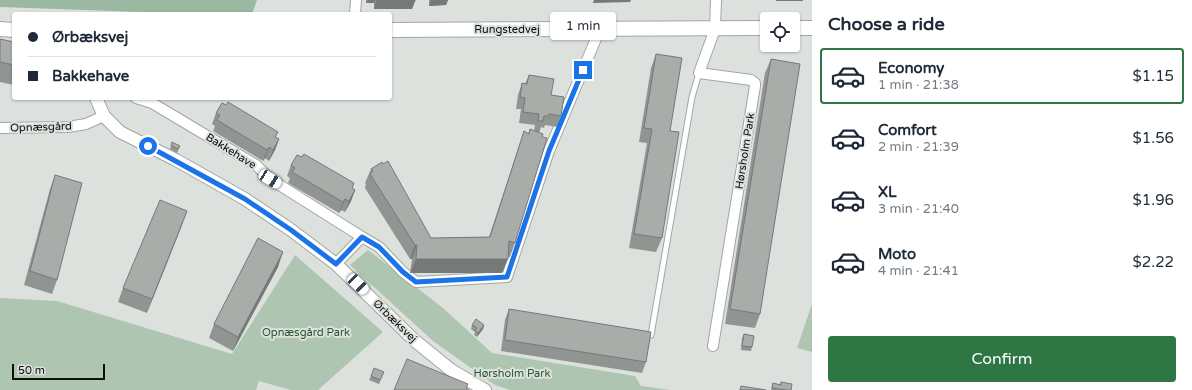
<!DOCTYPE html>
<meta charset="utf-8">
<style>
:root{--surface:#fff;--page:#f2f2f3;--text:#1f2937;--muted:#747a83;--line:#e0e1e3;--accent:#2e7643}
body{margin:0;font-family:"Varela Round",sans-serif;background:var(--page);color:var(--text);height:100vh;display:flex;flex-direction:column;font-size:15px;white-space:nowrap}
*{box-sizing:border-box;margin:0}
p{font-size:13px;color:var(--muted)}
.icon{flex:none;width:22px;height:22px;fill:none;stroke:currentColor;stroke-width:2;stroke-linecap:round;stroke-linejoin:round}
.map{position:relative;flex:1;overflow:hidden}
.panel{display:flex;flex-direction:column;background:var(--surface);width:380px}
.panel>*{flex:none}
.top-card{position:absolute;left:12px;top:12px;width:380px;height:88px;border-radius:4px;box-shadow:0 1px 3px #0004;display:grid;align-content:center;height:88px;padding:0 16px;background:var(--surface)}
.controls{position:absolute;left:760px;top:12px;display:grid;gap:8px}
.controls a{display:grid;place-items:center;width:40px;height:40px;border-radius:4px;background:var(--surface);box-shadow:0 1px 3px #0004;font-size:20px}
.scale{position:absolute;left:12px;bottom:10px;width:93px;box-sizing:border-box;padding-left:4px;border:2px solid #0c0e0d;border-top:0;font-size:11px;line-height:14px;white-space:nowrap;color:#0c0e0d;-webkit-text-stroke:3px #dde1dd;paint-order:stroke}
.end{position:absolute;width:18px;height:18px;margin:-9px;border:5px solid #1a73e8;background:#fff;box-shadow:0 0 0 2px #fff}
.from{border-radius:50%}
.bubble{position:absolute;height:28px;border-radius:4px;background:var(--surface);box-shadow:0 1px 3px #0004;font-size:13px;font-weight:600;line-height:28px;text-align:center}
.car{position:absolute;width:12px;height:24px;margin:-12px -6px;border-radius:5px;box-shadow:0 0 3px 1px #0007;background:linear-gradient(#fff 24%,#345 0 40%,#fff 0 76%,#345 0 86%,#fff 0)}
.top-card b{display:flex;align-items:center;gap:14px;height:38px;font-size:15px}
.top-card b+b{border-top:1px solid var(--line)}
.top-card i{width:10px;height:10px;background:var(--text)}
ul{padding:0;list-style:none}
li{display:flex;align-items:center;gap:12px;height:56px;margin:0 8px 6px;padding:0 8px;border:2px solid transparent;border-radius:4px}
li div{flex:1}
li b{display:block;font-size:15px}
li em{font-style:normal;font-weight:600}
li.current{border-color:var(--accent)}
li>.icon{width:36px;height:36px;stroke-width:1.5}
h2{padding:0 16px;font-size:18px;line-height:48px}
.primary-button{display:flex;gap:8px;margin-top:auto;padding:8px 16px}
.primary-button a{flex:1;height:46px;border-radius:4px;background:var(--accent);color:#fff;font-size:16px;font-weight:600;line-height:46px;text-align:center}
main{display:flex;flex:1;min-height:0}
.map>svg:first-child{display:block}
.green{fill:#aec5b2}
.forest{fill:#9bb8a0}
.lines{fill:none;stroke-linecap:round;stroke-linejoin:round}
.service-casing{stroke:#a2a6a3;stroke-width:7}
.minor-casing{stroke:#a2a6a3;stroke-width:12}
.tertiary-casing{stroke:#a2a6a3;stroke-width:14}
.secondary-casing{stroke:#a2a6a3;stroke-width:16}
.service{stroke:#fff;stroke-width:5}
.minor{stroke:#fff;stroke-width:10}
.tertiary{stroke:#fff;stroke-width:12}
.secondary{stroke:#fff;stroke-width:14}
.wall{fill:#919592}
.shaded-wall{fill:#767977}
.building{fill:#a9adaa;stroke:#767977}
.route{stroke:#1a73e8;stroke-width:5}
.labels{text-anchor:middle;dominant-baseline:central;stroke-width:4;stroke-linejoin:round;paint-order:stroke}
.street-label{font-size:11px;fill:#0c0e0d;stroke:#dde1dd}
.park-label{font-size:11px;fill:#275633;stroke:#dde1dd}
</style>
<main>
<div class="map">
<svg width="812" height="390" viewBox="0 0 812 390">
<rect width="100%" height="100%" fill="#dde1dd"/>
<g class="green">
<path d="M368,250L443,308L492,353L635,376L641,386L670,390H510L495,385L433,341L350,265Z"/>
<path d="M295,255L383,332L318,390H291L259,381L256,390H0V298L57,301L232,354Z"/>
<path d="M812,304V352L797,348Z"/>
</g>
<path class="forest" d="M0,0H257L252,14H199L0,7Z"/>
<g class="lines">
<defs>
<path id="service" d="M651,335L692,97L699,73"/>
<g id="minor">
<path d="M355,14L356,0"/>
<path d="M136,98L152,103L256,165L270,179L362,237L336,264"/>
<path d="M0,128L68,127L86,124L104,116"/>
<path d="M362,237L379,247L403,272L416,282L507,277L549,151L600,29"/>
<path d="M713,346L755,86V83L751,80L699,73L715,29L716,0"/>
</g>
<path id="tertiary" d="M96,98L104,116L120,132L176,160L245,199L291,230L336,264L414,340L451,370L485,390"/>
<g id="secondary">
<path d="M793,28H812"/>
<path d="M0,29L14,30"/>
<path d="M390,30L767,28"/>
</g>
</defs>
<use href="#service" class="service-casing"/>
<use href="#minor" class="minor-casing"/>
<use href="#tertiary" class="tertiary-casing"/>
<use href="#secondary" class="secondary-casing"/>
<use href="#service" class="service"/>
<use href="#minor" class="minor"/>
<use href="#tertiary" class="tertiary"/>
<use href="#secondary" class="secondary"/>
</g>
<g class="wall">
<path d="M366,0H415V1L412,9H374V3H366Z"/>
<path d="M429,0H448L446,5L429,6Z"/>
<path d="M0,39L14,42V85L0,82Z"/>
<path d="M656,54L670,131L662,238L656,252L629,248L647,143L639,142L651,68Z"/>
<path d="M771,59L760,314L755,328L725,324L765,73Z"/>
<path d="M529,75L551,95L561,116L557,127L545,125L544,128L541,127L539,133L515,243L510,257H508L502,273H410L412,259H410L365,188L366,184L365,183L371,169L431,238L489,237L524,131L528,134L530,129L534,131L535,125L519,123L521,109H516L518,95L522,83L525,84Z"/>
<path d="M216,113L279,139L275,150L269,161L265,158L263,161L213,131L215,126L212,124Z"/>
<path d="M171,145L180,146L177,153L170,149Z"/>
<path d="M291,165L355,190L351,201L345,212L341,210L339,213L288,183L290,178L287,176Z"/>
<path d="M55,175L57,280L52,294L24,285L50,189Z"/>
<path d="M182,225L147,313L118,302L123,288Z"/>
<path d="M278,267L233,351L209,338L214,324Z"/>
<path d="M509,309L646,362L642,373L501,351L505,320Z"/>
<path d="M472,325H484L483,329L477,337L474,335L475,332L471,329Z"/>
<path d="M744,334L752,347L751,351L741,350L742,338Z"/>
<path d="M384,372L379,384L369,380L371,376Z"/>
<path d="M781,382L791,390H771L773,383L780,385Z"/>
</g>
<g class="shaded-wall">
<path d="M368,0H375L374,3H366Z"/>
<path d="M431,0H448L446,5L429,6Z"/>
<path d="M594,0H631L630,2L593,3Z"/>
<rect x="776" y="0" width="27" height="1"/>
<path d="M376,1H415L412,9H374Z"/>
<path d="M279,139L275,150L269,161L273,150Z"/>
<path d="M269,147L265,158L263,161L267,150Z"/>
<path d="M355,190L351,201L345,212L349,201Z"/>
<path d="M345,199L341,210L339,213L343,202Z"/>
<path d="M187,211L182,225L147,313L152,299Z"/>
<path d="M415,245H417L412,259H410Z"/>
<path d="M283,252L278,267L233,351L238,337Z"/>
<path d="M416,259H508L502,273H410Z"/>
<path d="M484,325L483,329L477,337L478,333Z"/>
</g>
<g class="building">
<rect x="376" y="0" width="39" height="1"/>
<path d="M0,39L14,42V65L0,62Z"/>
<path d="M656,54L682,58L670,131L679,132L662,238L634,234L652,129L644,128Z"/>
<path d="M771,59L800,64L760,314L730,309Z"/>
<path d="M529,75L554,79L551,95L564,97L561,116L549,114L548,116H544L543,121H538L539,114L523,112L525,98L520,97L522,83L527,84Z"/>
<path d="M228,102L278,132L275,137L279,139L273,150L269,147L267,150L217,120L220,115L216,113L222,103L226,105Z"/>
<path d="M530,129L543,134L542,137L547,138L515,243L509,241L508,259H416L417,245H415L370,174L373,171L371,169L382,162L383,164L388,161L431,238L490,237L524,131L529,134Z"/>
<path d="M172,142L180,146L178,149L171,145Z"/>
<path d="M304,154L354,183L352,188L355,190L349,201L345,199L343,202L292,172L295,168L291,165L297,155L302,157Z"/>
<path d="M55,175L82,183L57,280L30,271Z"/>
<path d="M160,200L187,211L152,299L123,288Z"/>
<path d="M258,238L283,252L238,337L214,324Z"/>
<path d="M509,309L651,332L646,362L505,340Z"/>
<path d="M476,319L484,325L478,333L475,331L477,328L472,325Z"/>
<path d="M744,334L754,336L752,347L742,346Z"/>
<path d="M407,359L468,384L466,388L469,390H394Z"/>
<path d="M374,368L384,372L380,380L371,376Z"/>
<path d="M781,382L792,384L791,390H786L772,388L773,383L781,385Z"/>
<path d="M741,386L766,390H740Z"/>
</g>
<g class="lines">
<path class="route" d="M148,146L245,199L291,230L336,264L362,237L379,247L403,272L416,282L507,277L549,151L583,70"/>
</g>
<g class="labels">
<g class="street-label">
<text x="507" y="29">Rungstedvej</text>
<text transform="translate(41 127) rotate(-2)">Opnæsgård</text>
<text transform="translate(231 151) rotate(32)">Bakkehave</text>
<text transform="translate(745 151) rotate(-81)">Hørsholm Park</text>
<text transform="translate(395 321) rotate(44)">Ørbæksvej</text>
</g>
<g class="park-label">
<text x="306" y="332">Opnæsgård Park</text>
<text x="512" y="373">Hørsholm Park</text>
</g>
</g>
</svg>
<div class="controls">
<a><svg class="icon" aria-label="locate" viewBox="0 0 24 24"><circle cx="12" cy="12" r="6"/><path d="M12 2v4M12 18v4M2 12h4M18 12h4"/></svg></a>
</div>
<div class="scale">50 m</div>
<i class="end from" style="left:148px;top:146px"></i>
<i class="end" style="left:583px;top:70px"></i>
<div class="bubble" style="left:550px;top:12px;width:66px">1 min</div>
<i class="car" style="left:270px;top:179px;rotate:122deg"></i>
<i class="car" style="left:358px;top:284px;rotate:134deg"></i>
<div class="top-card">
<b><i class="from"></i>Ørbæksvej</b>
<b><i></i>Bakkehave</b>
</div>
</div>
<section class="panel">
<h2>Choose a ride</h2>
<ul>
<li class="current"><svg class="icon" aria-label="car" viewBox="0 0 24 24"><path d="M5 17H2v-5l4-1 3-4h7l3 4 3 1v5h-3M9 17h6M6 11h13"/><circle cx="7" cy="17" r="2"/><circle cx="17" cy="17" r="2"/></svg><div><b>Economy</b><p>1 min · 21:38</p></div><em>$1.15</em></li>
<li><svg class="icon" aria-label="car" viewBox="0 0 24 24"><path d="M5 17H2v-5l4-1 3-4h7l3 4 3 1v5h-3M9 17h6M6 11h13"/><circle cx="7" cy="17" r="2"/><circle cx="17" cy="17" r="2"/></svg><div><b>Comfort</b><p>2 min · 21:39</p></div><em>$1.56</em></li>
<li><svg class="icon" aria-label="car" viewBox="0 0 24 24"><path d="M5 17H2v-5l4-1 3-4h7l3 4 3 1v5h-3M9 17h6M6 11h13"/><circle cx="7" cy="17" r="2"/><circle cx="17" cy="17" r="2"/></svg><div><b>XL</b><p>3 min · 21:40</p></div><em>$1.96</em></li>
<li><svg class="icon" aria-label="car" viewBox="0 0 24 24"><path d="M5 17H2v-5l4-1 3-4h7l3 4 3 1v5h-3M9 17h6M6 11h13"/><circle cx="7" cy="17" r="2"/><circle cx="17" cy="17" r="2"/></svg><div><b>Moto</b><p>4 min · 21:41</p></div><em>$2.22</em></li>
</ul>
<div class="primary-button"><a>Confirm</a></div>
</section>
</main>
